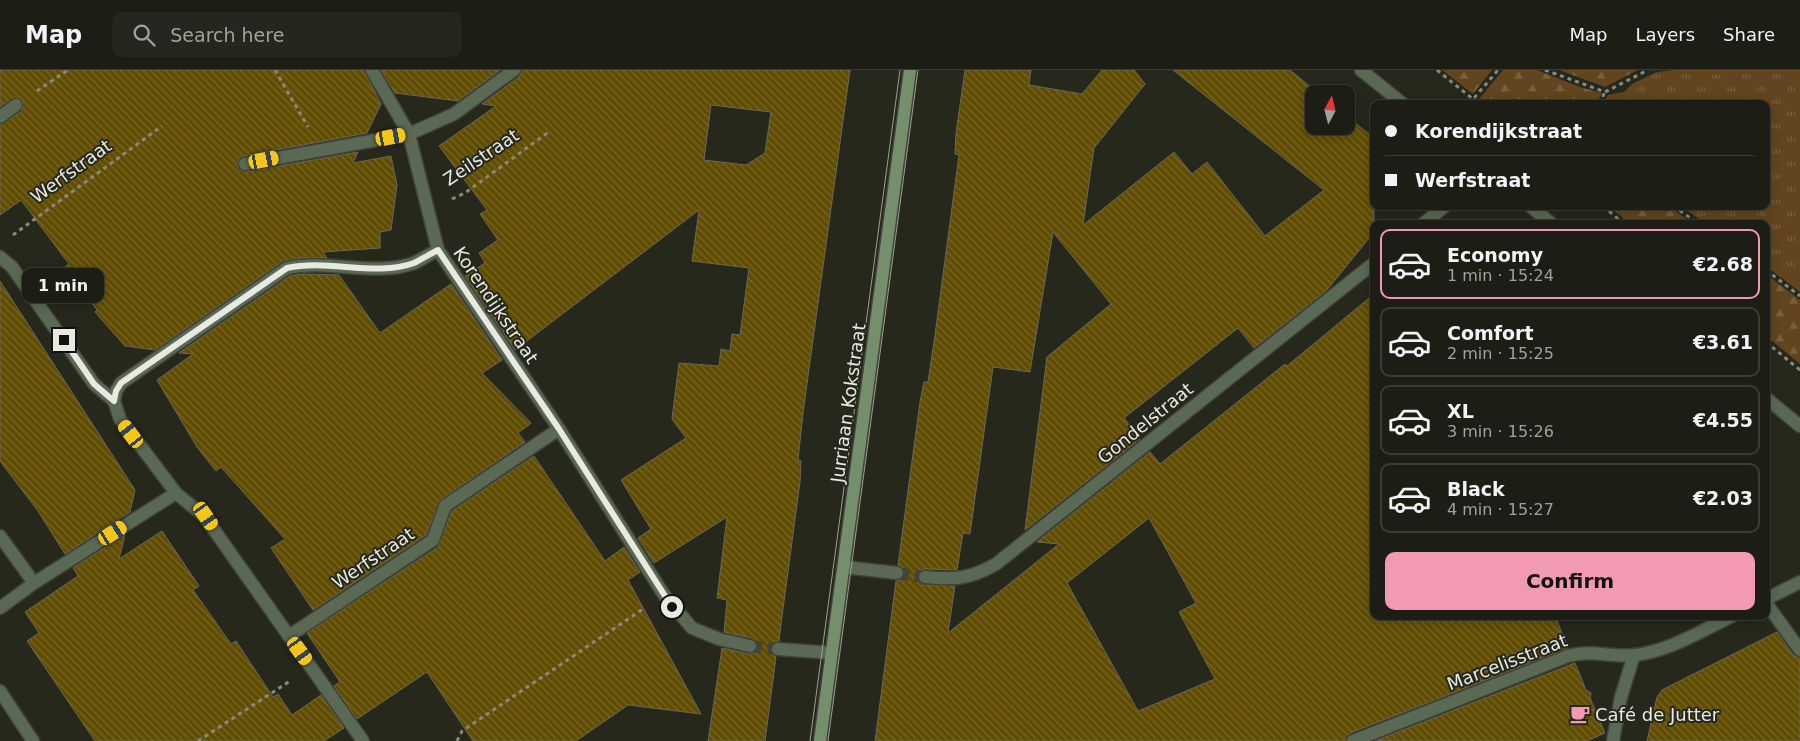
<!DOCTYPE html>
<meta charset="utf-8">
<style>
:root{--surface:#1c1e15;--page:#25271e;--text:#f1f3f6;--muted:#a0a2a0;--line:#3a3c34;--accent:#f19ab1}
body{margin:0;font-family:"DejaVu Sans",sans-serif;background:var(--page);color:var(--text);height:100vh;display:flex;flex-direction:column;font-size:19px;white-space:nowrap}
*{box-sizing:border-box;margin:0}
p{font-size:16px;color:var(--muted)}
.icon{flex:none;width:28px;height:28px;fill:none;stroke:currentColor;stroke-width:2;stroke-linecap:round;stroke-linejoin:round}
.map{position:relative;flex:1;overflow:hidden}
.details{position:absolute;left:1370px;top:150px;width:400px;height:400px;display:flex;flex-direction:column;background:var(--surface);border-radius:10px;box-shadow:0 2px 12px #0003,0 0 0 1px var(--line)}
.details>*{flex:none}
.top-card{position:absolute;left:1370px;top:30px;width:400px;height:110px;border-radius:10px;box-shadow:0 2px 12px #0003,0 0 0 1px var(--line);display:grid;align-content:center;height:110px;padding:0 15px;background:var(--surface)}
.needle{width:32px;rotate:7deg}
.controls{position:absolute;left:1305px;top:15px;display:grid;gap:10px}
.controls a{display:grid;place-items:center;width:50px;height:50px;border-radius:10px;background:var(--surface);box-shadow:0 2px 12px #0003,0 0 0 1px var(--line);font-size:25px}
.end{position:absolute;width:22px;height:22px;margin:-11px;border:6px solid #e8eae2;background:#111;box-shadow:0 0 0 2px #111}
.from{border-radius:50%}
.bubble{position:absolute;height:35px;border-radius:10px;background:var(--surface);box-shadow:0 2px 12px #0003,0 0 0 1px var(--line);font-size:16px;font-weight:600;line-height:35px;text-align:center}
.car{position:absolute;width:15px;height:30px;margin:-15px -8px;border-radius:6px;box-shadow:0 0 4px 1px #0007;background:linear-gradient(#f5c518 24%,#345 0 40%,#f5c518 0 76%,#345 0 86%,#f5c518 0)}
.top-card b{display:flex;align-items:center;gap:18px;height:48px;font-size:19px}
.top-card b+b{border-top:1px solid var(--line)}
.top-card i{width:12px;height:12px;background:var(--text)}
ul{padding:9px 0 0;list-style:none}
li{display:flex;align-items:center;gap:15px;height:70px;margin:0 10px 8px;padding:0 5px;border:2px solid var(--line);border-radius:10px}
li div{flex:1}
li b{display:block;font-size:19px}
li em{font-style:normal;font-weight:600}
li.selected{border-color:var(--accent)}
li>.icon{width:45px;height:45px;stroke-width:1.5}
.button{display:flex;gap:10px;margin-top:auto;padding:10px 15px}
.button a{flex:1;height:58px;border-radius:10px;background:var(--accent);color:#111;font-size:20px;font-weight:600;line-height:58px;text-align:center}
header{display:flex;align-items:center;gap:30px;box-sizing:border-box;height:70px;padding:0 25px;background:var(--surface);border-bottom:1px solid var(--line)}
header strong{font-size:24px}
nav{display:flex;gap:28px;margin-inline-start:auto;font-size:18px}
.search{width:350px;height:45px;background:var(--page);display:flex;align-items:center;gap:12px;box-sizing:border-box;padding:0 18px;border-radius:10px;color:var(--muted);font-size:19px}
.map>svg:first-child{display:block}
.grass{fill:url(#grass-tufts)}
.forest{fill:url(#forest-firs)}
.building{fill:url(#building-back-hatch);stroke:#6b6759;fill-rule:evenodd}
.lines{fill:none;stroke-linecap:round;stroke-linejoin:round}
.street-tunnel{stroke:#43453a;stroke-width:12;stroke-dasharray:12 6;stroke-linecap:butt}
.street-casing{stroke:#414338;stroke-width:15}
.secondary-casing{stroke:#414338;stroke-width:15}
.path{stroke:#888a80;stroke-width:3;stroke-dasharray:4 4;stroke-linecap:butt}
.street{stroke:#596953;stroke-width:12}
.secondary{stroke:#758f6c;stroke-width:12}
.tram{stroke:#9d9f95;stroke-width:1}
.route{stroke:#e8eae2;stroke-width:6}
.labels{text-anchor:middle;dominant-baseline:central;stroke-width:4;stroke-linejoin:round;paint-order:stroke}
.street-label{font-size:18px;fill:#e8eae2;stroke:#26281c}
.poi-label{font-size:18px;fill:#e8eae2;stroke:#26281c;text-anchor:start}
</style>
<header>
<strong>Map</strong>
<div class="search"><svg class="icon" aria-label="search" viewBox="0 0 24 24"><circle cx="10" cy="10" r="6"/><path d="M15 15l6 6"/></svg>Search here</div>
<nav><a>Map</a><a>Layers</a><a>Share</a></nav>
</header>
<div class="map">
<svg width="1800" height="671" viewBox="0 0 1800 671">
<defs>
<pattern id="grass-tufts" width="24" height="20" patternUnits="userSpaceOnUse" patternTransform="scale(1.25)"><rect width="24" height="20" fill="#62451f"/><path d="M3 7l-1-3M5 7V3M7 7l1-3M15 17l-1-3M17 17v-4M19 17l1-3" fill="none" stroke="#78603f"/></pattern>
<pattern id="forest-firs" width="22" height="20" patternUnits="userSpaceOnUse" patternTransform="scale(1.25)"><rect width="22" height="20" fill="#62451f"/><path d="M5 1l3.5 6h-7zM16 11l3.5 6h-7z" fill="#78603f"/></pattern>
<pattern id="building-back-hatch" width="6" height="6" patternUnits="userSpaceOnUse" patternTransform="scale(1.25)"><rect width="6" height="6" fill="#604d02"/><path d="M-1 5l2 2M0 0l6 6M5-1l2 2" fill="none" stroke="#776727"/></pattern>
</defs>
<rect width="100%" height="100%" fill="#26281c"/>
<path class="grass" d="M1674,0H1800V222L1766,196V154H1706L1681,136H1766V34H1603L1608,25L1624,22L1632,14L1657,2Z"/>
<g class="forest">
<path d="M1442,0H1492L1473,24Z"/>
<path d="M1503,0H1537L1580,17L1602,23L1596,34H1485L1479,29Z"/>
<path d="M1559,0H1638L1605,17Z"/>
<path d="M1609,136H1668L1694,154H1630Z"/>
<path d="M1766,204L1800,230V294L1766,266Z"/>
</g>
<g class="building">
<path d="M0,0H364L381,34L367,63L244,86L239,88L237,95L239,100L246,102L358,82L353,93L391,86L397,115L391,160L380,162V178L323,182L327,188H302L283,191L155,280L125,276L95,242L97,240L65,197L69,194L21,130L0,145V55L21,42L24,35L22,30L16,27L0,37Z"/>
<path d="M381,0H500L458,31L395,23Z"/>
<path d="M522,0H850L803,343L798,390L801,391L800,412L781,554L779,571L774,572L770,578L771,583L776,587L765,671H708L722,578L749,584L756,582L758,577V573L752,568L724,562L727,530L717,528L727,447L654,493L638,468L651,459L621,410L686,368L672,349L679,293L719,296L721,279L730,281L732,264L740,265L749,198L692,191L699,140L515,280L465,206L485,193L479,183L498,170L480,144L487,140L439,76L496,36L482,34L519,7ZM711,35L771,42L765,83L746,95L704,90Z"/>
<path d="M965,0H1031L1029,15L1082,24L1102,0H1134L1145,14L1094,78L1083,155L1174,82L1192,104L1207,92L1265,166L1324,120L1173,0H1290L1319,24H1314V56H1346V46L1374,68V162L1327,220L1254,278L1238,258L1124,348L1140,369L1025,460L1047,287L1111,234L1053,162L1030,302L993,297L970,464L963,463L957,500L925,499L921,500L917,506L918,511L924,515L955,516L948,563L1059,474L1037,472L1150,382L1160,394L1285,294L1287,296L1374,224V546H1555L1568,578L1350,663L1345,671H875L896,511L901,510L905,504L904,499L898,495L920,332L924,312H928L935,265L959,85L955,84L956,63ZM1149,448L1196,533L1179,542L1215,609L1138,641L1067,513Z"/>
<path d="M303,204L339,205L380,263L451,214L502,290L482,303L531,353L518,363L525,372L440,430L426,465L313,540L271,478L285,469L221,397L216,401L197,377L157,310L193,284L179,283L290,206Z"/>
<path d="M0,211L135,420L130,442L65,484L38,441L0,391Z"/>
<path d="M534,386L605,491L624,477L640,502L628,510L701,644L628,635L576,671H473L427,602L357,649L334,616L340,612L307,563L438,477L452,441Z"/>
<path d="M162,461L199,516L193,520L231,574L236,571L273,627L278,624L292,645L321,625L344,658L324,671H95L27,571L39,563L25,542L78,506L73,498L125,465L119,489Z"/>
<path d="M1777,562L1793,585L1800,588V671H1647L1657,627L1662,620Z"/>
<path d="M1575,593L1586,620L1591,623L1590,628L1605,663L1587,671H1375Z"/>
</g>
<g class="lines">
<g class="street-tunnel">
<path d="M897,503L925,507"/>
<path d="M750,576L778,579"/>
</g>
<defs>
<g id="street">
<path d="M372,0L409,64L438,180L559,359L664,525L692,558L719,569L750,576"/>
<path d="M1361,0L1403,34"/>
<path d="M0,47L16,35"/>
<path d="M245,94L409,64L454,44L514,0"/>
<path d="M1530,136L1552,154"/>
<path d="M1423,154L1445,136"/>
<path d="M0,187L12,197L94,314L114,331"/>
<path d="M1766,328L1800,356"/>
<path d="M0,466L34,513"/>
<path d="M844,497L897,503"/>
<path d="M925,507C954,510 970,509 996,494L1374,193"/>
<path d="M1766,529L1800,512"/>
<path d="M1766,533L1800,580"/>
<path d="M0,538L34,513L176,423"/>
<path d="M289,566L433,470L445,436L559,359"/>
<path d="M778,579L832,583"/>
<path d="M0,621L33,671"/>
<path d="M363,671L205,447L176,423L120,349L114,331L116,321L121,313L287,198C328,189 376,207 414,193C422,189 430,184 438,180"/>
<path d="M1353,671L1568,586C1593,579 1612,588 1636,585C1671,580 1701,561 1732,546"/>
<path d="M1613,671L1621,627L1634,585"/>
</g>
<path id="secondary" d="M820,671L910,0"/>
</defs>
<use href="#street" class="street-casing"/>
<use href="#secondary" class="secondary-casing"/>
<g class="path">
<path d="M275,0L308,57"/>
<path d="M1437,0L1479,34"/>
<path d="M1545,0L1605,22L1648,0"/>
<path d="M37,21L68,0"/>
<path d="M1469,34L1498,0"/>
<path d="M1599,34L1605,22"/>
<path d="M452,129L465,123L550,61"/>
<path d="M1603,136L1624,154"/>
<path d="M1673,136L1699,154"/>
<path d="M13,165L162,56"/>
<path d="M1766,200L1800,226"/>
<path d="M1766,272L1800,300"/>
<path d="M198,671L290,611"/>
<path d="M457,671L462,661L643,539"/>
</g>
<use href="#street" class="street"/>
<use href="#secondary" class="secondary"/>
<g class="tram">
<path d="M810,671L900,0"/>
<path d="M828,671L918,0"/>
</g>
</g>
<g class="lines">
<path class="route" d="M64,270L94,314L114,331L116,321L121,313L287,198C328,189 376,207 414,193C422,189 430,184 438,180L559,359L672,537"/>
</g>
<defs>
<symbol id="cafe-bare" viewBox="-9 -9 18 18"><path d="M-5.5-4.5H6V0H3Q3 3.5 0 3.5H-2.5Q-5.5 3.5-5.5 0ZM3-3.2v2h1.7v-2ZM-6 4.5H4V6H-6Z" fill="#f19ab1" stroke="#26281c" stroke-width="2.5" paint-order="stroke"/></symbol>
</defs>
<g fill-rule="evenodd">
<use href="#cafe-bare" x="1566" y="630" width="28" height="28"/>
</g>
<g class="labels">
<g class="street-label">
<text transform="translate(481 87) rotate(-34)">Zeilstraat</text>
<text transform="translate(71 101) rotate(-36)">Werfstraat</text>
<text transform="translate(496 235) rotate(56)">Korendijkstraat</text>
<text transform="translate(848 333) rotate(-82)">Jurriaan Kokstraat</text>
<text transform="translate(1145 353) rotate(-39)">Gondelstraat</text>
<text transform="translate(373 488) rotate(-34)">Werfstraat</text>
<text transform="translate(1507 592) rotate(-21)">Marcelisstraat</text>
</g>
<g class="poi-label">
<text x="1595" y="644">Café de Jutter</text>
</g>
</g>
</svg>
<div class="controls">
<a><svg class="needle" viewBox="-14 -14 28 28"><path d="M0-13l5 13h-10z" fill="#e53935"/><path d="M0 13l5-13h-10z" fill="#a0a2a0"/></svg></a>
</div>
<i class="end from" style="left:672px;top:537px"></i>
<i class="end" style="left:64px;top:270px"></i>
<div class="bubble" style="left:22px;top:198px;width:82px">1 min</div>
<i class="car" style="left:391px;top:67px;rotate:80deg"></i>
<i class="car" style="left:264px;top:90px;rotate:79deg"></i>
<i class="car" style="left:131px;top:364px;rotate:323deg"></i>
<i class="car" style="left:206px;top:446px;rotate:145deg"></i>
<i class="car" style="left:113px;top:463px;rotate:57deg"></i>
<i class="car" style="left:300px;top:581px;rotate:144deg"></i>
<div class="top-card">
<b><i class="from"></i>Korendijkstraat</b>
<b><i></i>Werfstraat</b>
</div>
<section class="details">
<ul>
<li class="selected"><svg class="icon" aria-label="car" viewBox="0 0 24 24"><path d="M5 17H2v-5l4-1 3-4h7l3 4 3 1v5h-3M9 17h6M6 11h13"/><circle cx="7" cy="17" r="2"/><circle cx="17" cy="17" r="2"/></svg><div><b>Economy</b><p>1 min · 15:24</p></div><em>€2.68</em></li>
<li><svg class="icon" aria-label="car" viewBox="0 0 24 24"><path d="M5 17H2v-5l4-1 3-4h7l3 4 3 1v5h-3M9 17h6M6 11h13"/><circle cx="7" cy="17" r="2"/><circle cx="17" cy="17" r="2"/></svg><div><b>Comfort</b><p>2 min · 15:25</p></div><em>€3.61</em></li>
<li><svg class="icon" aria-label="car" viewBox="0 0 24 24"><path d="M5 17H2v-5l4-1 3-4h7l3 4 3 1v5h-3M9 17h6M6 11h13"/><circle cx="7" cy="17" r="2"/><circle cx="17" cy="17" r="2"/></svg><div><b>XL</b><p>3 min · 15:26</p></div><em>€4.55</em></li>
<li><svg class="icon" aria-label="car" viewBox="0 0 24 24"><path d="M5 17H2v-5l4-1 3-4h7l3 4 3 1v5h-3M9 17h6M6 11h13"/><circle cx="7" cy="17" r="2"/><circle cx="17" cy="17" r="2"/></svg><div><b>Black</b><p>4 min · 15:27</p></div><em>€2.03</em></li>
</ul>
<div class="button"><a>Confirm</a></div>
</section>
</div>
